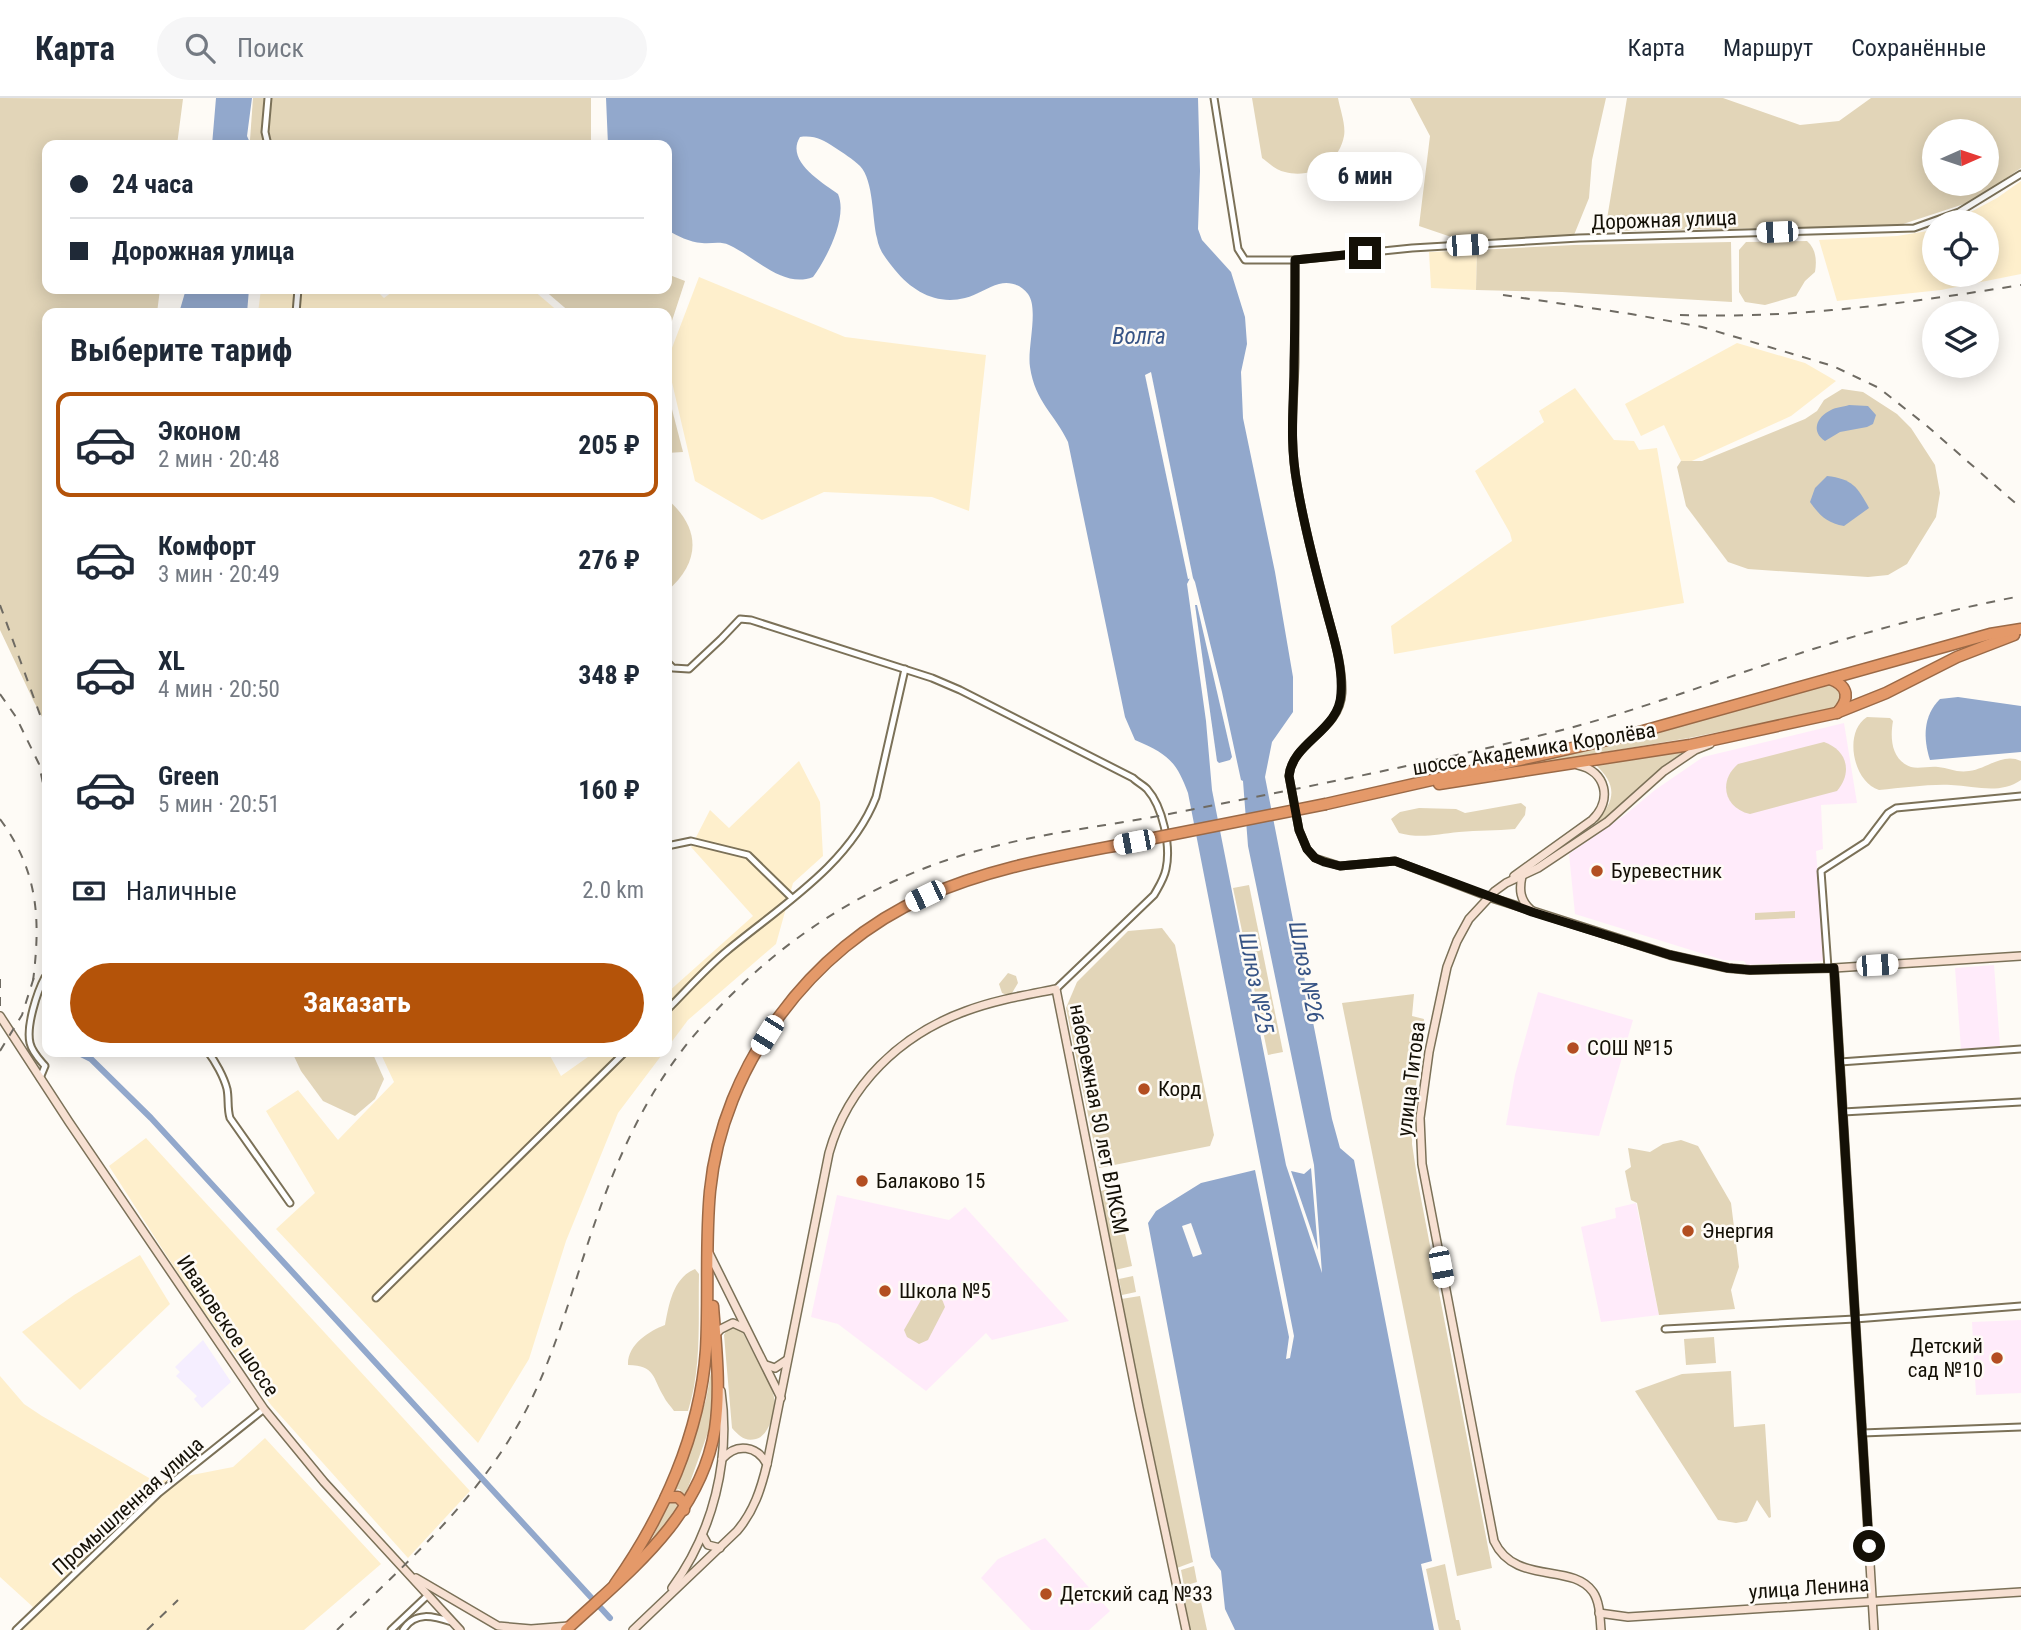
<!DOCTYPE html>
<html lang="ru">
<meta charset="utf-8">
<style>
:root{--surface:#fff;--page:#f6f6f7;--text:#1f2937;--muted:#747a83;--line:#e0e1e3;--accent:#b45309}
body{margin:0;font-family:"Roboto Condensed",sans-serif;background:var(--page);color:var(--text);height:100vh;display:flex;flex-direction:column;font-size:26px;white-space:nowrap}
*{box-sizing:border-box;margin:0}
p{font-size:23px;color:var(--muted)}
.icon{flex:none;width:38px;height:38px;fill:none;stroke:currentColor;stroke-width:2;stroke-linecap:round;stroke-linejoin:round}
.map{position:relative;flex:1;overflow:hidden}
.details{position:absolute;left:42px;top:210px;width:630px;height:749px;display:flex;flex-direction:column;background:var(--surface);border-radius:14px;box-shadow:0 4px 18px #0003}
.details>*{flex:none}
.banner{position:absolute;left:42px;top:42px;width:630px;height:154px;border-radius:14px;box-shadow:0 4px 18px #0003;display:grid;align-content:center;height:154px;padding:0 28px;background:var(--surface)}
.needle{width:46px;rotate:87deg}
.buttons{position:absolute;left:1922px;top:21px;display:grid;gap:14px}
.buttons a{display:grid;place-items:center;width:77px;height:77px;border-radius:50%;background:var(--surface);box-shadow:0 4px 18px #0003;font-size:35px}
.end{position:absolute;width:32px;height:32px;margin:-16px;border:9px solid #141006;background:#fff;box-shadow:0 0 0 4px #fff}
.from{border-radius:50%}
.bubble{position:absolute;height:49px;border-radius:24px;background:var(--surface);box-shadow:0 4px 18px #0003;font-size:23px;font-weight:700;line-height:49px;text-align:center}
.car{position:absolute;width:21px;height:42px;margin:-21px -10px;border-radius:9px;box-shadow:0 0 5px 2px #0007;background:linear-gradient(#fff 24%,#345 0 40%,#fff 0 76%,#345 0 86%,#fff 0)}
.banner b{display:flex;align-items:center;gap:24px;height:66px;font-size:26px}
.banner b+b{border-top:2px solid var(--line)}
.banner i{width:18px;height:18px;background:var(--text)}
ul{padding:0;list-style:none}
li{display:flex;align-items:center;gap:21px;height:105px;margin:0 14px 10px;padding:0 14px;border:4px solid transparent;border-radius:14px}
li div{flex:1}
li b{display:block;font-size:26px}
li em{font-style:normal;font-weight:700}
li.on{border-color:var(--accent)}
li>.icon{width:63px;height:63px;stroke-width:1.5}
h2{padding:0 28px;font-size:32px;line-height:84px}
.pay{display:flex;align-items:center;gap:18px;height:77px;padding:0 28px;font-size:26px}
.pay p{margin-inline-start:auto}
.button{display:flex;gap:14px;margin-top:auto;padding:14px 28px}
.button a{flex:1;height:80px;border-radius:42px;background:var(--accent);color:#fff;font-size:28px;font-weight:700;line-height:80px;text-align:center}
header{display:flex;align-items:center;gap:42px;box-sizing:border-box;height:98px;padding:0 35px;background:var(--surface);border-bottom:2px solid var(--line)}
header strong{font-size:33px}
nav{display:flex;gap:38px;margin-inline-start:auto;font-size:24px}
.search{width:490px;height:63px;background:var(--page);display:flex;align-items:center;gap:18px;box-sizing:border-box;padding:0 24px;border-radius:38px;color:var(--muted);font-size:26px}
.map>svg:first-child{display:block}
.commercial{fill:#f5eeff}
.built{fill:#feefcc}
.education{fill:#ffebfa}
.green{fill:#e2d5b8;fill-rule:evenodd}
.water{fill:#92a8cc;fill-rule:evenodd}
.pier{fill:#fefbf6}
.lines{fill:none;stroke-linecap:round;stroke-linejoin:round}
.canal{stroke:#92a8cc;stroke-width:6}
.street-casing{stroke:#7b7158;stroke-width:9}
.secondary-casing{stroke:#7b7158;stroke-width:10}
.highway-casing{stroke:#9b6946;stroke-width:13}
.street{stroke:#fff;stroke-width:5}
.secondary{stroke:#f7e0d2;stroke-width:7}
.highway{stroke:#e49969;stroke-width:10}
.rail{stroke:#6f6b63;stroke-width:2;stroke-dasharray:9 9;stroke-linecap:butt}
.highway-bridge-casing{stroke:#9b6946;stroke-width:13;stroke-linecap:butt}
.highway-bridge{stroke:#e49969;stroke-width:10}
.route{stroke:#141006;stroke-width:9}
.poi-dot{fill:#b34e21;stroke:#fefbf6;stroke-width:2.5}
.labels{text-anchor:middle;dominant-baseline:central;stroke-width:5;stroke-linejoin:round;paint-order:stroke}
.street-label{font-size:21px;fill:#141006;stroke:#fefbf6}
.poi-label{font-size:21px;fill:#141006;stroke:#fefbf6;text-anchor:start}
.water-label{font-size:23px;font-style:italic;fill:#365385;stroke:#fefbf6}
</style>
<header>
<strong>Карта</strong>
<div class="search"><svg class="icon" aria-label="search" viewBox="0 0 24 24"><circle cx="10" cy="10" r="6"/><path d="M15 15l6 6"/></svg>Поиск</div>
<nav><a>Карта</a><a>Маршрут</a><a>Сохранённые</a></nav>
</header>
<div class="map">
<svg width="2021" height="1532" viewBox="0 0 2021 1532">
<rect width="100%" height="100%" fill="#fefbf6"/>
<path class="commercial" d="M203,1242L231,1284L202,1310L194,1301L197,1298L176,1278L180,1274L175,1269Z"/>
<g class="built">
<path d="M2021,83V176L1941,192L1837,203L1819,142L1897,138L1934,132V177H1986V124H1952L1997,100Z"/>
<path d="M1477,152L1476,192L1431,190L1429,154Z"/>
<path d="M699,179L845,239L986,257L969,413L932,399L824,394L762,422L695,383L667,263Z"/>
<path d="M261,191H375L384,200L396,191H532L560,215H258Z"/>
<path d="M1737,245L1805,265L1836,283L1791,318L1683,367L1664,327L1641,338L1625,306Z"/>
<path d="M1575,290L1614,342L1634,343L1639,352L1657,350L1684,505L1394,556L1391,528L1512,443L1510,435L1475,373L1544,324L1539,313Z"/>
<path d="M799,663L820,704L823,758L793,785L776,846L688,922L667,950V895L753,818L691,749L710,712L729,730Z"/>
<path d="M380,954H548L561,978L595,954H664L618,1015L566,1143L529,1261L478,1345L276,1131L315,1095L266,1013L298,992L338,1042L394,984Z"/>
<path d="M146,1040L470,1393L408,1460L271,1307L192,1197L109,1068Z"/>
<path d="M140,1157L170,1206L80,1292L22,1234L74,1197Z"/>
<path d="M0,1278L24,1306L42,1318L156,1384L233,1369L265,1340L381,1466L304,1532H14L33,1509L0,1479Z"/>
</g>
<g class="education">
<path d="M1844,625L1857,705L1821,707L1823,751L1816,753L1825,863L1747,867L1744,863L1723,862L1575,816L1569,756L1625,717L1655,692L1703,659Z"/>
<path d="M1994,867L2000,948L1961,951L1955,870Z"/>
<path d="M1538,894L1633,922L1599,1038L1506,1027L1515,977Z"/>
<path d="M837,1097L949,1122L965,1109L1069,1223L992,1242L986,1235L926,1293L838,1226L811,1219Z"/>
<path d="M1636,1105L1659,1217L1601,1224L1581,1129L1616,1120L1615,1110Z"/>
<path d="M2021,1222V1295L1976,1297L1972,1224Z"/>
<path d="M1045,1440L1110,1513L1089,1532H1031L981,1480L998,1461Z"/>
</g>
<g class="green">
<path d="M0,0L183,1L177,47H47V191H160L157,215H47V628L34,604L0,532Z"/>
<path d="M253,0H591V47H254L250,42Z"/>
<path d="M1252,0H1338C1340,11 1346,27 1344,38C1339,66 1310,81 1285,74C1277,73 1269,65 1262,60Z"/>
<path d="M1410,0H1606L1592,62L1589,100L1574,137L1466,144L1419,128L1430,38Z"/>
<path d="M1627,0H1723L1800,27L1839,23L1871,0H2021V70L1973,103L1897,128L1605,133ZM1934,33H1986V86H1934Z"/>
<path d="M1807,143C1816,151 1817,162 1815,174L1805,183L1796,198L1765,207L1745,204L1739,194V152L1746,144Z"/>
<path d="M1731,144L1732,204L1562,194L1476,192L1477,152L1574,147Z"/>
<path d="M667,176L685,183L667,238V215H571L543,191H667Z"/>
<path d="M1842,291L1863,294L1897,316L1911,330L1935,367L1940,395L1936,419L1907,466L1888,477L1868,479L1748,471L1728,464L1686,408L1677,369L1681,363H1702L1805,321L1817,313L1824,302Z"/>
<path d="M667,292L683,354L667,355Z"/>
<path d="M667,401C701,430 701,464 667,493Z"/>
<path d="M1829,586C1837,588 1840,591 1842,600L1837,610L1689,640L1474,676L1625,641Z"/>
<path d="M1867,619L1890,620L1893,623C1890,640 1891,662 1911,669C1919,671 1929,668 1938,669C1949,670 1957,675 1969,673C1987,671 2003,654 2021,663V682C1999,697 1976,688 1951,687C1928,686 1903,690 1879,692C1853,684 1843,634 1867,619Z"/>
<path d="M1824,644C1847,652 1853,674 1837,693L1750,716C1724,710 1718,683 1738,666Z"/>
<path d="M1686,652C1655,675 1629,703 1598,726L1597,723C1616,701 1617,687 1595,666Z"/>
<path d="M1521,705L1526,709L1525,717L1515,731C1496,733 1478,732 1459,734C1437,736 1421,741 1399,735L1391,721L1400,714L1419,710L1456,711L1465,715Z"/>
<path d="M1249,787L1283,954L1268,957L1233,790Z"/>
<path d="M1795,813V820L1755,822V815Z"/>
<path d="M1162,830L1175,847L1214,1037L1210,1048L1099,1070L1066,910L1077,884L1128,833Z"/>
<path d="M1008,875L1016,878L1018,885L1012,895L1007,897L1002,895L999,886Z"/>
<path d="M1414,896L1412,918L1424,921L1413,1012L1412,1046L1418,1085L1492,1470L1457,1478L1342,905Z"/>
<path d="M292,954H372L384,981L375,1001L355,1018L323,1003L301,973Z"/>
<path d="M1681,1042L1698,1048L1731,1105L1739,1169L1731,1192L1735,1211L1659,1217L1637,1105L1631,1102L1625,1073L1631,1069L1628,1050L1650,1054L1663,1046Z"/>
<path d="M1115,1089L1132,1168L1115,1172L1101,1093Z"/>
<path d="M695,1171L699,1176C698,1221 702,1269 688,1313H674C671,1308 666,1304 664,1299C652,1279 656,1268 628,1267C627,1247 649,1233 665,1227C669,1206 673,1180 695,1171Z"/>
<path d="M1133,1178L1136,1194L1122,1197L1119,1181Z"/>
<path d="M925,1195L942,1201L945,1209L928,1242L919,1246L907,1239L904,1232Z"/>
<path d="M1140,1198L1193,1464L1177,1470L1121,1201Z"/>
<path d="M735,1230L742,1233C751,1252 769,1279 774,1299C777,1311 769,1338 756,1341C745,1344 739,1338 732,1330L724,1237L727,1231Z"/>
<path d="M1714,1239L1716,1265L1686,1267L1684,1241Z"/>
<path d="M712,1268L714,1289L711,1326L685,1398L679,1391L673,1393L706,1302Z"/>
<path d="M1731,1273L1734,1329L1765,1326L1771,1419L1769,1420L1757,1402L1747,1423L1736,1425L1718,1422L1635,1293L1682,1276Z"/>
<path d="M674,1403L678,1409L649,1447L670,1404Z"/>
<path d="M1445,1466L1456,1522H1459L1461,1532H1439L1426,1471Z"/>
<path d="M1194,1468L1197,1484L1184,1488L1181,1472Z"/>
<path d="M1198,1490L1207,1532H1190L1182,1494Z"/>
</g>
<g class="water">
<path d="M216,0H252L247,38L251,47H212Z"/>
<path d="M606,0H1198L1200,73L1198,131L1202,142L1231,174L1245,219L1247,246L1241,274L1243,320L1275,474L1293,579V614L1272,644L1265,679L1332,1021L1340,1050L1354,1062L1432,1463L1421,1466L1434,1532H1235L1225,1511L1221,1473L1211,1459L1148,1125L1156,1113L1201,1085L1255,1072L1289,1239L1286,1261L1290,1260L1294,1238L1188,695C1176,662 1167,656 1135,642L1125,619L1068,344C1055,316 1035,304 1030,269C1027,250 1039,211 1028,196C1021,187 1010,183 999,186C988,189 977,197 965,200C937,207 913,194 895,172C887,162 879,153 877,140C872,121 874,83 860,68C853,61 843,55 834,49C823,42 815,37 800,39C785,63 822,84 838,96C848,119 827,160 813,179C783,191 754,158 729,147C720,143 712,146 702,145C689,144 678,138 667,132V47H608ZM1190,480H1193L1195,484L1222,594L1241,682L1243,683L1248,748L1314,1067L1322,1175L1286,1067L1212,692L1206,623L1187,486Z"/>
<path d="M186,191H249L247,215H179Z"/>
<path d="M1849,307L1868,308L1876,317L1873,326L1867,329L1840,334L1825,343C1811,334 1816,319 1831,312C1836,309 1843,309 1849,307Z"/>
<path d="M1827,378C1852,381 1857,388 1869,410L1844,428C1827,425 1820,418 1810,404L1815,390Z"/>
<path d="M1195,507H1197L1232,659L1230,662L1219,665L1217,663Z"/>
<path d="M1958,599L2021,608V654L1930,662C1923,640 1923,618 1940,601Z"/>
<path d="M1311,1070L1318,1152L1291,1073L1304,1076Z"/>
</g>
<g class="pier">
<path d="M1151,274L1193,480L1188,481L1145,277Z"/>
<path d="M1191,1125L1202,1156L1193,1159L1182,1128Z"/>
</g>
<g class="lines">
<path class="canal" d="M77,954L91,961L151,1020L610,1520"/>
<defs>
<g id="street">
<path d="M1214,0L1238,151L1245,162H1295L1412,150L1579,140L1914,130L1959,114L2021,76"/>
<path d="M268,47L265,34L268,0"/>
<path d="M1295,162C1295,196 1295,230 1295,264C1294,307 1289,342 1297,386C1304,428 1315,470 1326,511C1333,538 1343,567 1342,595C1340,633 1292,644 1289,678L1299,732L1307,751L1315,760L1340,768L1395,763L1489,799"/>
<path d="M296,215L298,191"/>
<path d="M667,564L673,570L689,571L721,541L740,521L751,522L932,580L960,592L1133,680C1137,684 1143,687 1147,691C1163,709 1171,748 1166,771C1164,781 1159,788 1154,797L1056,891"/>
<path d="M667,748L691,743L748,757L792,800"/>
<path d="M1828,870L1821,773L1866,744L1888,715L1896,710L2021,698"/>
<path d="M667,912C687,892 706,870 728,852C781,808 850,766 876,699L905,571"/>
<path d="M208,954C215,963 224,979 227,991C229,1001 227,1010 230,1020L290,1105"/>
<path d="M1840,964L2021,951"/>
<path d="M40,980L45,968C39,961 32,954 30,945C26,928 37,894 45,879H47"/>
<path d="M1843,1014L2021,1004"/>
<path d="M376,1200L625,954"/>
<path d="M1665,1231L1855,1221L2021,1208"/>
<path d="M1862,1335L2021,1329"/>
<path d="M16,1532L159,1395L264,1311"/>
<path d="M391,1532L428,1497"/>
<path d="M403,1532C415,1513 433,1518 452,1524"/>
</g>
<g id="secondary">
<path d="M1514,778L1592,722C1613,702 1606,673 1578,667"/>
<path d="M1522,778C1519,792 1520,802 1531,812"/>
<path d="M1489,799L1670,857L1728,870L1750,872L1834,870L2021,858"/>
<path d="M1834,870L1874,1532"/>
<path d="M0,918L69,1024L264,1311L324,1384L460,1532"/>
<path d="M709,1155L781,1300"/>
<path d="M715,1237L721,1231L733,1225L746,1231"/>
<path d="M766,1267L775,1270L787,1262"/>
<path d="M722,1361C737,1344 757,1348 767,1366"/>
<path d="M703,1438L708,1447L720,1450"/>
<path d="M416,1480L498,1528L531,1531L569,1528"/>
<path d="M672,1490C713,1434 731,1362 721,1293"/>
<path d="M1599,1515L1628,1519L2021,1494"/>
<path d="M633,1532L737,1433C754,1413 761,1391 767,1366L829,1055C848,987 900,937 966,913C995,902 1026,897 1056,891L1139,1310L1186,1532"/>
<path d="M1601,1532C1600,1520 1600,1504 1593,1494C1572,1464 1515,1488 1494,1443L1422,1066L1420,1020L1429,954L1447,869L1457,843L1469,821L1495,793L1506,785L1538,770L1607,724L1664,673L1695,652L1710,646"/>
</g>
<g id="highway">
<path d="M1830,581C1849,588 1850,601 1837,615"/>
<path d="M1439,686L1690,647L1836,615L1886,595L1957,559L2014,537"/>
<path d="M1326,706L1625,638L1990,536L2021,531"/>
<path d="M666,1399H678L684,1405V1412"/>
<path d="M615,1486C663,1418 700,1336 706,1252C709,1199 705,1146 710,1093C722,969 811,849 925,799C991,769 1063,758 1134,744"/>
<path d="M566,1532C628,1474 700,1421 715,1331C721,1290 716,1249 713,1208"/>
</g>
</defs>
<use href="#street" class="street-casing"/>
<use href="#secondary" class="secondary-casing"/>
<use href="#highway" class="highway-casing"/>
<use href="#street" class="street"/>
<use href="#secondary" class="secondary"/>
<use href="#highway" class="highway"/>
<g class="rail">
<path d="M1503,197L1631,216L1702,229L1833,268L1879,290L1927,328L2021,410"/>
<path d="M1680,217C1795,221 1908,205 2021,187"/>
<path d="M0,507L47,636"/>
<path d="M0,596L16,619L39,666L47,705"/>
<path d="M0,721C38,773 41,820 33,883"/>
<path d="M43,831L47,803"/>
<path d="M0,881V911"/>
<path d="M0,953L22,917L35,876"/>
<path d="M147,1532L178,1502"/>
<path d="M337,1532C411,1461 490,1391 534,1296C557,1247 571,1196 588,1145C611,1075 640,1005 687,946C766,848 873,777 996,748C1054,733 1115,727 1174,715C1300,690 1426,666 1550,635C1636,614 1720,581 1804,554C1875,531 1948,512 2021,498"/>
</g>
<defs>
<path id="highway-bridge" d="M1134,744L1326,706"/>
</defs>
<use href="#highway-bridge" class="highway-bridge-casing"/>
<use href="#highway-bridge" class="highway-bridge"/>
</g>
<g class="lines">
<path class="route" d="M1365,155L1295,162C1295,196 1295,230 1294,264C1294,308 1289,341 1297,386C1304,428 1315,470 1326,511C1333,538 1343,567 1341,595C1340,633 1292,644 1289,678L1299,732L1307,751L1315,760L1324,764L1340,768L1395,763L1532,814L1670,857L1728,870L1750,872L1834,870L1869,1448"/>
</g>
<g class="poi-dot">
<circle cx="1597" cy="773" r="7"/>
<circle cx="1573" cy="950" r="7"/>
<circle cx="1144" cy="991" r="7"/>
<circle cx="862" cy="1083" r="7"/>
<circle cx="1688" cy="1133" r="7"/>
<circle cx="885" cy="1193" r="7"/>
<circle cx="1997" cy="1260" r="7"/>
<circle cx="1046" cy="1496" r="7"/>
</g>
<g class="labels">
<g class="street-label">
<text transform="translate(1664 122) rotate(-2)">Дорожная улица</text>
<text transform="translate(1534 651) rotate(-9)">шоссе Академика Королёва</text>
<text transform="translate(1411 981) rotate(-83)">улица Титова</text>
<text transform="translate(1099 1021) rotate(79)">набережная 50 лет ВЛКСМ</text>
<text transform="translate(228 1228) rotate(56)">Ивановское шоссе</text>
<text transform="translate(128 1408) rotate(-42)">Промышленная улица</text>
<text transform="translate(1809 1490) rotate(-4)">улица Ленина</text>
</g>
<g class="poi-label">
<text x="1611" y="773">Буревестник</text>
<text x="1587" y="950">СОШ №15</text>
<text x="1158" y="991">Корд</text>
<text x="876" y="1083">Балаково 15</text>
<text x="1702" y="1133">Энергия</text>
<text x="899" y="1193">Школа №5</text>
<text x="1983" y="1248" text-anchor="end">Детский<tspan x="1983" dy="24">сад №10</tspan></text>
<text x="1060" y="1496">Детский сад №33</text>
</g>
<g class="water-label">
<text x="1139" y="238">Волга</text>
<text transform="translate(1306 874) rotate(79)">Шлюз №26</text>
<text transform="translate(1256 885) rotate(79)">Шлюз №25</text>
</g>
</g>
</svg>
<div class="buttons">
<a><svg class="needle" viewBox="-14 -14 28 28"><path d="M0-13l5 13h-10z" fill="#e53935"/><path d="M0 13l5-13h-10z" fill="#747a83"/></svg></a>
<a><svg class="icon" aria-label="locate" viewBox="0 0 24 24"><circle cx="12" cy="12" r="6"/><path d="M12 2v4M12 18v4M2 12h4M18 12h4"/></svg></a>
<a><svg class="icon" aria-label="layers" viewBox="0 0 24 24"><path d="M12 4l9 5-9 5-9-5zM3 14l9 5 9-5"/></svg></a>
</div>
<i class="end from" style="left:1869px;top:1448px"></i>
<i class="end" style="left:1365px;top:155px"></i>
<div class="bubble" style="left:1307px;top:54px;width:116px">6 мин</div>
<i class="car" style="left:1777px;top:134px;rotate:268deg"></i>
<i class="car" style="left:1467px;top:147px;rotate:86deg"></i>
<i class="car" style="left:1134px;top:744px;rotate:259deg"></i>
<i class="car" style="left:925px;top:798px;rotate:244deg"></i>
<i class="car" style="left:1877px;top:867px;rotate:86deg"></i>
<i class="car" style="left:767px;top:937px;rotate:212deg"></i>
<i class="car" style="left:1441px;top:1169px;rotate:169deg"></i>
<div class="banner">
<b><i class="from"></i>24 часа</b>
<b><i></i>Дорожная улица</b>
</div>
<section class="details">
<h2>Выберите тариф</h2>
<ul>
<li class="on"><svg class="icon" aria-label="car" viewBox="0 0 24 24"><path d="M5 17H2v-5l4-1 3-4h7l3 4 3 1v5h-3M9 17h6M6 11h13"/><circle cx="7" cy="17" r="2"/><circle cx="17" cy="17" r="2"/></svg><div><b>Эконом</b><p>2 мин · 20:48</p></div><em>205 ₽</em></li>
<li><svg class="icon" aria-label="car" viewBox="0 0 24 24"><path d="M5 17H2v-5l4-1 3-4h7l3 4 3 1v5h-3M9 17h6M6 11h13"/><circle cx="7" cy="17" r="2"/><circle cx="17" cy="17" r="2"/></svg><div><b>Комфорт</b><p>3 мин · 20:49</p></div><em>276 ₽</em></li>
<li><svg class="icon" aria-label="car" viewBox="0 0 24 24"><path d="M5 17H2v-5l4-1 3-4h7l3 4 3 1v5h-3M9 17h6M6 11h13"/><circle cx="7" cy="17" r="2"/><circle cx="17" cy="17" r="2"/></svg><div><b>XL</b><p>4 мин · 20:50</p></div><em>348 ₽</em></li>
<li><svg class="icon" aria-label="car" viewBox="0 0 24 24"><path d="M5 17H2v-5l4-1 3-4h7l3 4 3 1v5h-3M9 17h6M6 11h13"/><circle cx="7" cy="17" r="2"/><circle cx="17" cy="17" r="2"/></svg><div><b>Green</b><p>5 мин · 20:51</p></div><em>160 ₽</em></li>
</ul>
<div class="pay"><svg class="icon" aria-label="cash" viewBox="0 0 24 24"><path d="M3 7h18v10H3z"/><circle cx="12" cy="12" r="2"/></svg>Наличные<p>2.0 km</p></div>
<div class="button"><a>Заказать</a></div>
</section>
</div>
